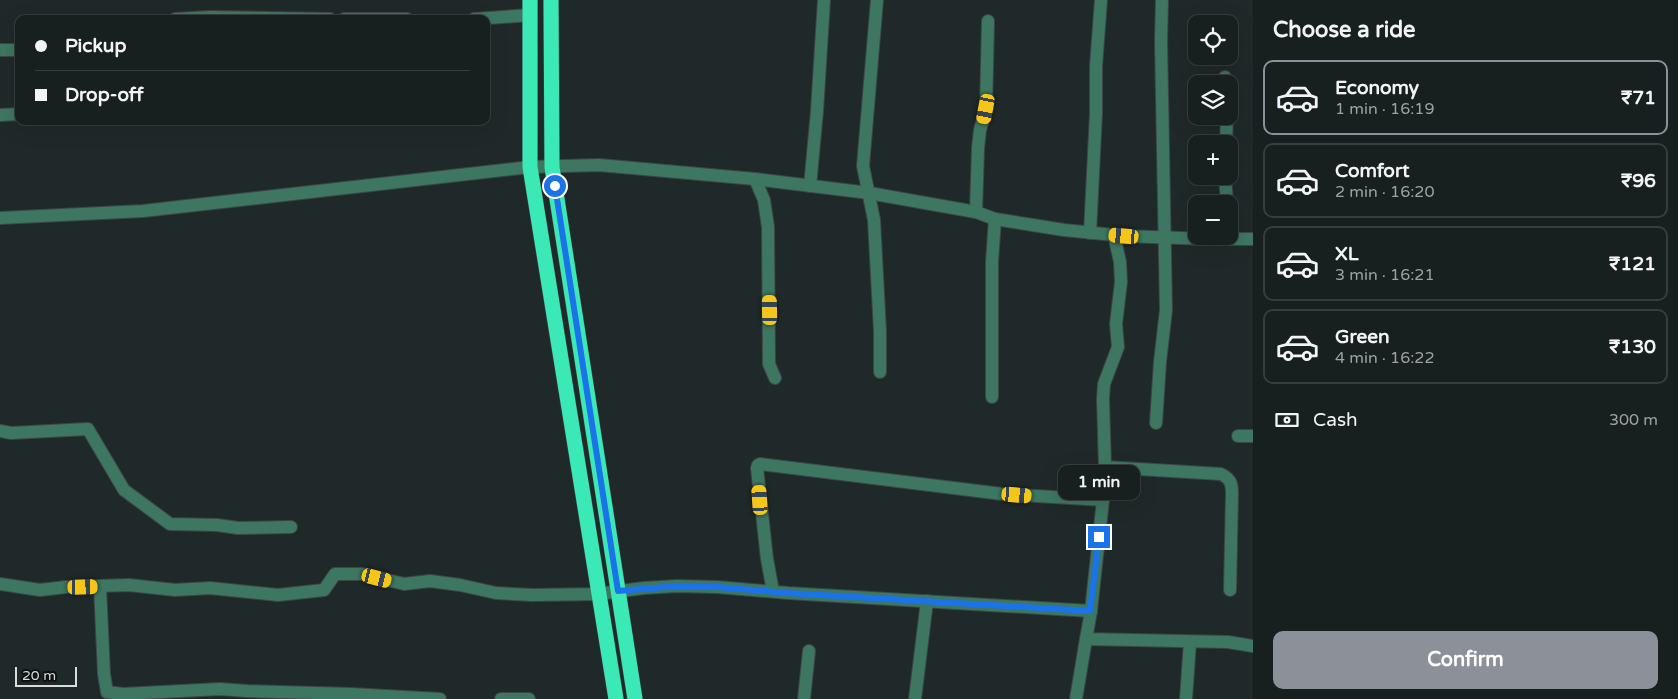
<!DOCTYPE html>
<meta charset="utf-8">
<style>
:root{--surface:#181f1f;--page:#212728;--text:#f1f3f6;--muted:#9fa2a4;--line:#363d3d;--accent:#8c9099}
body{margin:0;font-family:"Varela Round",sans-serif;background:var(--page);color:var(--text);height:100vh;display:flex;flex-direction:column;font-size:19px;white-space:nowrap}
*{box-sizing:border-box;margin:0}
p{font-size:16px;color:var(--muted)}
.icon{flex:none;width:28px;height:28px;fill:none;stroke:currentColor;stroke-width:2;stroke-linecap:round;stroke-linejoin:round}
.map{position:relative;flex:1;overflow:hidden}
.drawer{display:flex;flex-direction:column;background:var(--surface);width:425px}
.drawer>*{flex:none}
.banner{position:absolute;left:15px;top:15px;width:475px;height:110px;border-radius:10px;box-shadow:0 5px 20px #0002,0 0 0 1px var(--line);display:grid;align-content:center;height:110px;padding:0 20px;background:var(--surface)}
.buttons{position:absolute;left:1188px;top:15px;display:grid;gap:10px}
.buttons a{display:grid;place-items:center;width:50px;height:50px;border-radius:10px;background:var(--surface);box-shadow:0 5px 20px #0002,0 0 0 1px var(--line);font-size:25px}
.scale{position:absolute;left:15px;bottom:12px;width:62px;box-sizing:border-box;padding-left:5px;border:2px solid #d7dcdc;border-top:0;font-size:14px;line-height:18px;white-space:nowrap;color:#d7dcdc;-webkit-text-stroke:4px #0d1110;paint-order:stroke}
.end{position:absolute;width:22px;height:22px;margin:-11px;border:6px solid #1a73e8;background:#fff;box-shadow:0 0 0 2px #fff}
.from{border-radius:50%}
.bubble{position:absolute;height:35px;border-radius:10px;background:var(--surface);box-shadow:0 5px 20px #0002,0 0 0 1px var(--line);font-size:16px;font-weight:800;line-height:35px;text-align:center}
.car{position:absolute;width:15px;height:30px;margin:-15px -8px;border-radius:6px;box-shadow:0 0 4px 1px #0007;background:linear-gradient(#f5c518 24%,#345 0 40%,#f5c518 0 76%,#345 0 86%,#f5c518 0)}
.banner b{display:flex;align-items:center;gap:18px;height:48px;font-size:19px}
.banner b+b{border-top:1px solid var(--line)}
.banner i{width:12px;height:12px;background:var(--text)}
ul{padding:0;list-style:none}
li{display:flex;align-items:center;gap:15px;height:75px;margin:0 10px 8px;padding:0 10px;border:2px solid var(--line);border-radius:10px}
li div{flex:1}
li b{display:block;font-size:19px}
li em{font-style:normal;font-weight:800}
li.current{border-color:var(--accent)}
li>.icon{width:45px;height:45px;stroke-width:1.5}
h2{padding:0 20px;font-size:22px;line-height:60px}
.pay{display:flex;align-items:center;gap:12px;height:55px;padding:0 20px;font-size:19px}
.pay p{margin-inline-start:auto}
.button{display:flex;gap:10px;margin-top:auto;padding:10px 20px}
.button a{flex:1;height:58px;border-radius:10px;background:var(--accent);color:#fff;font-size:20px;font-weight:800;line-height:58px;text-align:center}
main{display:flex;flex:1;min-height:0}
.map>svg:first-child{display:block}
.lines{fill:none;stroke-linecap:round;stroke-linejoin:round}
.minor-casing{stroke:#3d4646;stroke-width:14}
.highway-casing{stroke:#3d4646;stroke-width:16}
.minor{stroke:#3d7762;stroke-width:12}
.highway{stroke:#3ae9b5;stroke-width:15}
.route{stroke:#1a73e8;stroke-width:6}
</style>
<main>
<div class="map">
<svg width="1253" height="699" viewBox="0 0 1253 699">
<rect width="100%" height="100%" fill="#202929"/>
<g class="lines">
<defs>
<g id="minor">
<path d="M877,0L863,166L874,220L880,331V372"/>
<path d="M175,19L210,17L330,19"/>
<path d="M344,19H407"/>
<path d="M474,19L531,15"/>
<path d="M0,50H19"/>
<path d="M1225,77V84"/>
<path d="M0,115L19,114"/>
<path d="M1226,144L1227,116"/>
<path d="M1225,176L1227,204"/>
<path d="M755,179L764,200L768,227L769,364L775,378"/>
<path d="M810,186L817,111L824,0"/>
<path d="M976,212L978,148L980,130L986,109L988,21"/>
<path d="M0,218L143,211L530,167L599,165L755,179L869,193L976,212L995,219L1064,230L1124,236L1209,239H1253"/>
<path d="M1229,220L1231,239"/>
<path d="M1090,233L1096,113V66L1101,0"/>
<path d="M992,397V262L995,219"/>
<path d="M1156,423L1160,362L1166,310L1161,41L1162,0"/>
<path d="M0,431L11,433L88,429L124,490L170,524L217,525L238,528L291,527"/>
<path d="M1238,436H1253"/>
<path d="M1105,467L1221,474C1231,479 1232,484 1232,494L1230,590"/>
<path d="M0,584L40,590L66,587L129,585L175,590L210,588L278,595L324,590L335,574H363L404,584L430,581L460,585L496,593L532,595L598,594L644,588L677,586L717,587L788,593L1091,611L1086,639L1228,642L1253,646"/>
<path d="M100,587L104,674L107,692L123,694L220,689L247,691L351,694L440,699"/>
<path d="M773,591L767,559L757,468L758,465L760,464L1002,494L1103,500"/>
<path d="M1091,611L1103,500L1105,467L1103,399L1104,384L1118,347L1116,324L1121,282L1120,262L1114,235"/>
<path d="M501,699H529"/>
<path d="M804,699L809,651"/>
<path d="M915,699L927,601"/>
<path d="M1076,699L1086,639"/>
<path d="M1186,699L1190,642"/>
</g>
<g id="highway">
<path d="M530,0V167L616,699"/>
<path d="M551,0L552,167L635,699"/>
</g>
</defs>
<use href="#minor" class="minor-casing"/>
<use href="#highway" class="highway-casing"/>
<use href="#minor" class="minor"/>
<use href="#highway" class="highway"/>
</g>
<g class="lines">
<path class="route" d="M555,186L618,591L677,586L717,587L788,593L1090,611L1099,537"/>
</g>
</svg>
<div class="buttons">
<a><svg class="icon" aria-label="locate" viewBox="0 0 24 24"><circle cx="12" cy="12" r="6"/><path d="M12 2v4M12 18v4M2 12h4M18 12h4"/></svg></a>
<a><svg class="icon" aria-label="layers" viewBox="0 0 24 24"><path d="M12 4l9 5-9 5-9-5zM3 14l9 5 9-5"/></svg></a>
<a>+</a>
<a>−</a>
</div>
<div class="scale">20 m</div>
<i class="end from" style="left:555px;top:186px"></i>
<i class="end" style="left:1099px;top:537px"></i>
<div class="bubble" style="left:1058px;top:465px;width:82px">1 min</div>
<i class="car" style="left:986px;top:109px;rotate:191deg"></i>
<i class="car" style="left:1124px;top:236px;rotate:275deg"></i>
<i class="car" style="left:770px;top:310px;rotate:359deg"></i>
<i class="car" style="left:1017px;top:495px;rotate:95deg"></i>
<i class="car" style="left:760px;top:500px;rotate:356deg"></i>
<i class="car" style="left:377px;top:578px;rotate:104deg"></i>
<i class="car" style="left:83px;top:587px;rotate:89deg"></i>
<div class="banner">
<b><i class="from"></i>Pickup</b>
<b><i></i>Drop-off</b>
</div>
</div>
<section class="drawer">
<h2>Choose a ride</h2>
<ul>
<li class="current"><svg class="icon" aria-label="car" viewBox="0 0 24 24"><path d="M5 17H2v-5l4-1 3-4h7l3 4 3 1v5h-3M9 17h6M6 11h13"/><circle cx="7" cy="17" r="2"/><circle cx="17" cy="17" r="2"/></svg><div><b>Economy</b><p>1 min · 16:19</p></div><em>₹71</em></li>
<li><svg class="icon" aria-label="car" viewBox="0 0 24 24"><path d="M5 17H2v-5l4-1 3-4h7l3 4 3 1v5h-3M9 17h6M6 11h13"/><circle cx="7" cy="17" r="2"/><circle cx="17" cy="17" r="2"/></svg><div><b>Comfort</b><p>2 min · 16:20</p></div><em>₹96</em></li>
<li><svg class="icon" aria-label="car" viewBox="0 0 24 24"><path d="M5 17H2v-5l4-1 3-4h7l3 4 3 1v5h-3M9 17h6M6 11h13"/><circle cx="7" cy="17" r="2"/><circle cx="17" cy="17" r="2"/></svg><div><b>XL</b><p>3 min · 16:21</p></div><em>₹121</em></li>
<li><svg class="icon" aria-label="car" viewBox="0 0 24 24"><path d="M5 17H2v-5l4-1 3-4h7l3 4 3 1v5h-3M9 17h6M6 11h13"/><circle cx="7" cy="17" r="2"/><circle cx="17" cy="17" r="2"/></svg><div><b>Green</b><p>4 min · 16:22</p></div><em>₹130</em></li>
</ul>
<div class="pay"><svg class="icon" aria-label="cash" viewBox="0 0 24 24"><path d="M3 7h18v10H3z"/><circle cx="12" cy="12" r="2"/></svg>Cash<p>300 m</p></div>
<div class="button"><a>Confirm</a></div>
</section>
</main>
